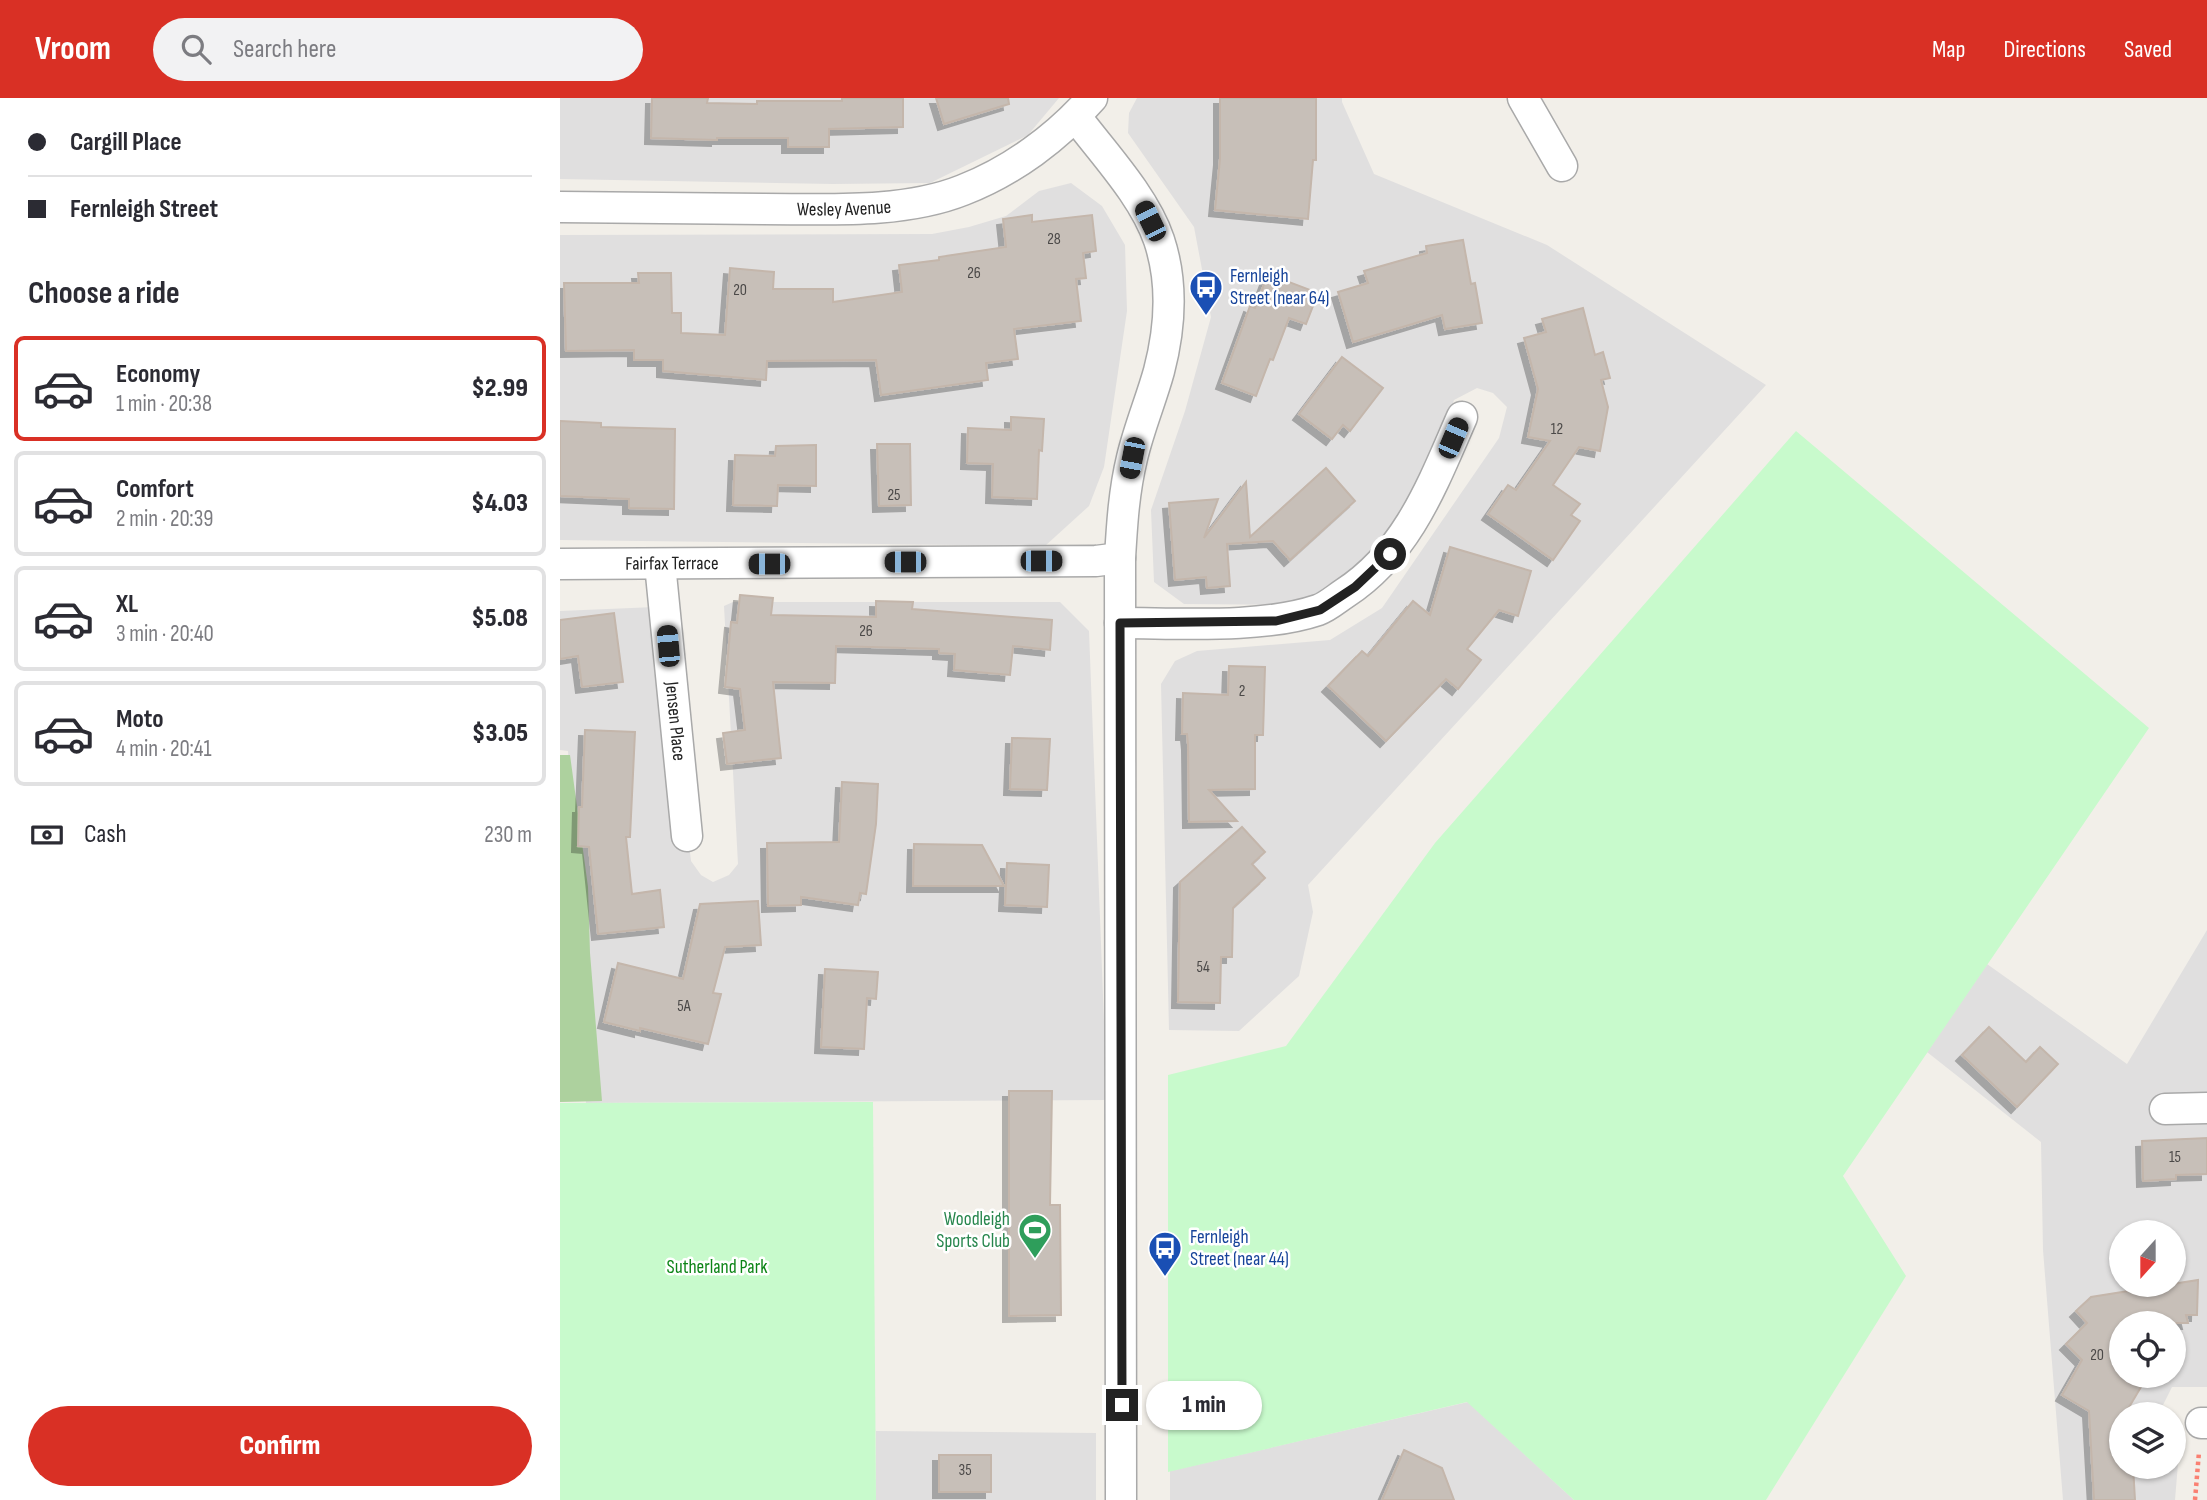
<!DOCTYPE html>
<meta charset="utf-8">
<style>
:root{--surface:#fff;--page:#f2f2f3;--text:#2b2b33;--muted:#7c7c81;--line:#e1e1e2;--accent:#d93025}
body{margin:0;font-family:"Sofia Sans Condensed",sans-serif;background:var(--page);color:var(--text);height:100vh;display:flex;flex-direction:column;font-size:26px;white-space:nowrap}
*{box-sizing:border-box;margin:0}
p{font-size:23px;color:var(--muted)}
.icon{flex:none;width:38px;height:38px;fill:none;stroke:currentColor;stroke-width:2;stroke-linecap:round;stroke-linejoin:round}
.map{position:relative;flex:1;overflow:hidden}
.panel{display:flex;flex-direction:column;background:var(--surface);width:560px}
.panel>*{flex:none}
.banner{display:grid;align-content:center;height:154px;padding:0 28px;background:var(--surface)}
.needle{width:46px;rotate:201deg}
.buttons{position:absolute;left:1549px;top:1122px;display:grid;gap:14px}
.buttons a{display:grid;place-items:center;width:77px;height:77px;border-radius:50%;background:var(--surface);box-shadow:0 2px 5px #0004;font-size:35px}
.end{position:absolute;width:32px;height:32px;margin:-16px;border:9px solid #222;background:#fff;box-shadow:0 0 0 4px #fff}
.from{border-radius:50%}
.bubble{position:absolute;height:49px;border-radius:24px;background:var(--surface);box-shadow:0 2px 5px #0004;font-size:23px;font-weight:800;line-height:49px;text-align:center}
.car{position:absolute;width:21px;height:42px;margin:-21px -10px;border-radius:9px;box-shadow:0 0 5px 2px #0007;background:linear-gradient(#222 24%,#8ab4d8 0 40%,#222 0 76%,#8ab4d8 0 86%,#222 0)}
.banner b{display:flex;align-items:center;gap:24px;height:66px;font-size:26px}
.banner b+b{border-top:2px solid var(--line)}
.banner i{width:18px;height:18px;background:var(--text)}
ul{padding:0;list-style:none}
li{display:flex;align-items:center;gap:21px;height:105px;margin:0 14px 10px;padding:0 14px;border:4px solid var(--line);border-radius:10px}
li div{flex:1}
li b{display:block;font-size:26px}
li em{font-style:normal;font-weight:800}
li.on{border-color:var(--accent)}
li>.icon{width:63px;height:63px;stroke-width:1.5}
h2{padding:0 28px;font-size:32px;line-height:84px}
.pay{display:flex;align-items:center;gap:18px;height:77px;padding:0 28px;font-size:26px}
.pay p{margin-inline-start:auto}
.primary-button{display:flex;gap:14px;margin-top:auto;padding:14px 28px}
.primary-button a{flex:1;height:80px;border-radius:42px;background:var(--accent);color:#fff;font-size:28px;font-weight:800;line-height:80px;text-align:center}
header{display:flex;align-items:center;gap:42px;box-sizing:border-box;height:98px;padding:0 35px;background:var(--accent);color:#fff}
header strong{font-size:33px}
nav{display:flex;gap:38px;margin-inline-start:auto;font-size:24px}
.search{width:490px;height:63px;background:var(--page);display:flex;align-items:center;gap:18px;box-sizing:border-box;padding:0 24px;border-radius:38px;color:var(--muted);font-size:26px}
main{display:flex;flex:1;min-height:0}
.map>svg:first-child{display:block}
.residential{fill:#e0dfdf;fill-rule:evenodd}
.forest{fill:#add19e}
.park{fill:#c8facc}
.building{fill:#c7bfb8;stroke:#c4b6ab;stroke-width:2;filter:url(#shadow)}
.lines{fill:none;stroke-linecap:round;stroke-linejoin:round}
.minor-casing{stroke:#a9a9a9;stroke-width:33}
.path{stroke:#fa8072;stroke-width:4.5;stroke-dasharray:3.5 3.5;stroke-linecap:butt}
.minor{stroke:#fff;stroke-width:30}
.route{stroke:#222;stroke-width:9}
.labels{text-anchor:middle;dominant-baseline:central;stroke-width:5;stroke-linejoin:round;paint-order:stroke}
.number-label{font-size:16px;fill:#4b4948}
.street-label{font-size:19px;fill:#222;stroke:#fff}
.transit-label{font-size:19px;fill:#164399;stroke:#fff;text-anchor:start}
.leisure-label{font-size:19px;fill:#27864d;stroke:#fff;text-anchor:end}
.park-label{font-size:19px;fill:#0c8416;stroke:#fff}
</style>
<header>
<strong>Vroom</strong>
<div class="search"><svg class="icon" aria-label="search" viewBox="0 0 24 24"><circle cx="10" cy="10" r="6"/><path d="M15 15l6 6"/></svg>Search here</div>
<nav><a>Map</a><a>Directions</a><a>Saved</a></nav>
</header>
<main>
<section class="panel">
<div class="banner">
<b><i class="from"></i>Cargill Place</b>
<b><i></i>Fernleigh Street</b>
</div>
<h2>Choose a ride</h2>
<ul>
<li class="on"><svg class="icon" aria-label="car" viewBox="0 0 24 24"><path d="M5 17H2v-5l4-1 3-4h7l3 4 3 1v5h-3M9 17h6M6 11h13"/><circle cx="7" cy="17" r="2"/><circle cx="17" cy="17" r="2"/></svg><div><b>Economy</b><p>1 min · 20:38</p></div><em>$2.99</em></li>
<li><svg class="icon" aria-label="car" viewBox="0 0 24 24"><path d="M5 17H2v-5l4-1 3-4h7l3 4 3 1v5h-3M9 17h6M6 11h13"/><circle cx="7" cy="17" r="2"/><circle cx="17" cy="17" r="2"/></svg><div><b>Comfort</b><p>2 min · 20:39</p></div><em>$4.03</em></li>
<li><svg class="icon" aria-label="car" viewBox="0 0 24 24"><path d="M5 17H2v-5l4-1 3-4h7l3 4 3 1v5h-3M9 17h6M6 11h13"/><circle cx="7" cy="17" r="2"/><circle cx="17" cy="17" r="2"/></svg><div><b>XL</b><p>3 min · 20:40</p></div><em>$5.08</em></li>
<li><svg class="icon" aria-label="car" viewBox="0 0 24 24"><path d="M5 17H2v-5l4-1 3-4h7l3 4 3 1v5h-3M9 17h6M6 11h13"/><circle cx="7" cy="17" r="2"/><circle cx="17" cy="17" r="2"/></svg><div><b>Moto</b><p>4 min · 20:41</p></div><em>$3.05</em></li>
</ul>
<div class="pay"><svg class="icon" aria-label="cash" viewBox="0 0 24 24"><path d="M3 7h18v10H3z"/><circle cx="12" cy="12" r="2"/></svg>Cash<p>230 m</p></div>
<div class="primary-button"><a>Confirm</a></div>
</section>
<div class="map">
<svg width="1647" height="1402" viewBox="0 0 1647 1402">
<defs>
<filter id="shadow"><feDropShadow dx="-6" dy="6" stdDeviation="0" flood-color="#0004"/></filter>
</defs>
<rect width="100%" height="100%" fill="#f2efe9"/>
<g class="residential">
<path d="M0,0H499L468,37L370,85L273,86L0,81Z"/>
<path d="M577,0H782V4L814,76L987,147L1206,287L748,787L753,814L739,878L679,933L609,932L601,586L615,563L637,553L770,542L822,510L939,340L947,309L933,295L917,290L894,302L878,348L828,439L774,491L731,507L624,506L594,484L591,412L625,313L651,219L634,129L568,35L569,15Z"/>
<path d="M511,85L542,108L565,147L567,213L544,369L529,408L485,448L0,442V137L372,136L409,129L446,118L479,93Z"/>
<path d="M173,504H500L529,533L547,1002L26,1005L8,653L0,652V513L95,509L102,517L131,763L141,777L153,784L169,777L178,766L164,508Z"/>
<path d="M1647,832V1289H1612L1600,1313L1603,1316H1561V1368H1614V1331L1620,1341L1615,1402H1503L1483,1152L1481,1044L1367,954L1427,866L1567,966ZM1561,1134H1614V1186H1561ZM1561,1225H1614V1278H1561Z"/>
<path d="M908,1304L1014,1402H610V1373Z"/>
<path d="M316,1333L536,1335V1402H316Z"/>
</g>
<path class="forest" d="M0,657H10L28,789L30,855L42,1003L0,1004Z"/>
<g class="park">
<path d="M1236,333L1589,630L1283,1078L1346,1178L1206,1402H1014L907,1304L608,1374V977L726,948L875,745Z"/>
<path d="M313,1004L316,1402H0V1005Z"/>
</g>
<g class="building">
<path d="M92,0H148L147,5L197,6V3H282V0H343V29L269,31V49H228V40H157V42L91,40Z"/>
<path d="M376,0H448L449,6L384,26Z"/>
<path d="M660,0H756V62H753L748,121L655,112L660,61Z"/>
<path d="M472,117V124L532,117L536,153L523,155L526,180L516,181L521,223L454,231L458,261L426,265L428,282L321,297L316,262L207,263L206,282L103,273V262H74V252L6,253L4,185H79L78,175H111L112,215H121V235L165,237L170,170L214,174L213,191H273V204L342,194L339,167L379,162V159L446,149L443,121Z"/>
<path d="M903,142L911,186L915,185L922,225L885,231L882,217L793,244L778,194L808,185L804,173L867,155L866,148Z"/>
<path d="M708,176L758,195L746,226L729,220L713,262L710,261L696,298L662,285L690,208L695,210Z"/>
<path d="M1023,210L1035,257L1043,254L1050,280L1041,282L1048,309L1040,353L1019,349L993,387L1020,406L1011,417L1020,423L993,462L928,416L948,387L956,392L990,343L968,339L978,291L964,240L986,234L982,221Z"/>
<path d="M782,259L823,290L790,333L783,327L772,341L739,316Z"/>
<path d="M451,319L484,321L482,353L479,352L477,401L432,399L433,366L407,365L408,330L451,332Z"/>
<path d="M0,323L41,325V329L115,331L114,411L69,410V401L0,398Z"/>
<path d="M317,346H350L351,407L319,408Z"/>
<path d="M256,347V388L218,387L217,408L173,407L175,357L215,358L216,348Z"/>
<path d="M766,370L795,403L730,462L713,443L667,446L670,488L647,490L646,479L615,482L609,405L658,401L644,440L686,384L690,439Z"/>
<path d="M890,449L971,473L958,518L939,512L907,551L921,562L898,591L886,581L826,643L768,588L802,553L808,558L853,503L870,517Z"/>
<path d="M180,497L213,500L211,517L316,519V503L353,504L352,511L492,522L490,552L453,548L450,577L394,572L395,556L379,555V551L276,548L275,585L213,584L221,660L167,666L163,635L185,632L180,591L165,589L171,524L177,525Z"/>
<path d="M54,515L63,584L22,589L18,558L0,561V522Z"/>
<path d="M669,568L705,569L703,637H695V691L649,692L677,723L629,724L628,646L627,636H622L623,595L668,597Z"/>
<path d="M25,632L75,634L70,739H66L72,796L100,792L104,829L38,836L29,749L18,748L19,709H22Z"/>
<path d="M452,640L490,641L487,692L450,691Z"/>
<path d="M282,684L318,686L316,726L306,796L300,795L298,807L241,799V807L208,808L207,745L279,744Z"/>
<path d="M682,729L705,754L692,766L705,780L673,810L672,859H661L660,905L618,904L620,784Z"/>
<path d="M354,746L422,747L444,788H353Z"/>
<path d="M447,765L489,767L487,809L445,807Z"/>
<path d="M198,803L201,847L165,849L153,895L161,896L148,946L80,930V933L44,924L58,865L123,881L140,806Z"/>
<path d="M265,871L318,874L316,901L307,900L304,951L261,949Z"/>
<path d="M1429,929L1466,964L1480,949L1498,966L1457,1009L1402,957Z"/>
<path d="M449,993H492L490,1107H500L501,1217L449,1218Z"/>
<path d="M1647,1040V1076L1616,1077V1081L1583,1083L1582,1043Z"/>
<path d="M1638,1182L1637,1217H1626L1628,1225H1561V1278H1573L1584,1284L1565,1316H1561V1368H1573L1575,1402H1534L1529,1313L1502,1297L1522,1262L1506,1246L1527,1225L1516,1213L1531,1199Z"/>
<path d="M844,1352L882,1370L894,1402H822Z"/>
<rect x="379" y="1357" width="52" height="37"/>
</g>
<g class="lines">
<defs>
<g id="minor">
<path d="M963,0L1002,68"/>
<path d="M516,19C544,56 584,98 599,142C613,184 610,231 599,273C591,302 579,330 572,360C564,393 562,426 560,460L561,1402"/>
<path id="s1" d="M0,109C68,110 135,110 203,111C267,111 343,116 403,92C452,73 498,39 532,0"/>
<path id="s2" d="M0,466L536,463L560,460"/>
<path id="s3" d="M100,466L127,738"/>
<path d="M560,525C619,525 702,531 758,512C767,509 776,501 785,495C848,454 873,385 902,319"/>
<path d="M1605,1011L1647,1010"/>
<path d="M1641,1325H1647"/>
</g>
</defs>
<use href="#minor" class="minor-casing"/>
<path class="path" d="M1635,1402L1639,1354"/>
<use href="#minor" class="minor"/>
</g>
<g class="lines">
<path class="route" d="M562,1307L560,525L716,523L760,512L795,489L830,456"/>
</g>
<defs>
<symbol id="bus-pin" viewBox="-11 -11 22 30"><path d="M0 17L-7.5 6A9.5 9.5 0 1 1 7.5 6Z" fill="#1a4fb4" stroke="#fff"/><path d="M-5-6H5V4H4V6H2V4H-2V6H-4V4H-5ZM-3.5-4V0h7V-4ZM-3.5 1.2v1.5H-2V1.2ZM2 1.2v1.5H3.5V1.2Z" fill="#fff"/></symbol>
<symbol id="stadium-pin" viewBox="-11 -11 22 30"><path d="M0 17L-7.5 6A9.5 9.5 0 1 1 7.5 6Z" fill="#2e9e5b" stroke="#fff"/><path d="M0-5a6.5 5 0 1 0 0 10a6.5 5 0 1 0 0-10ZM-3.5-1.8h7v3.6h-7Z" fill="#fff"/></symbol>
</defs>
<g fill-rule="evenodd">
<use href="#bus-pin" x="627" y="170" width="38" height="52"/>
<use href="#stadium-pin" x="456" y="1113" width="38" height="52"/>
<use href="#bus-pin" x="586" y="1131" width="38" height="52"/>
</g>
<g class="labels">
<g class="number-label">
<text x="494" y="141">28</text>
<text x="414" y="175">26</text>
<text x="180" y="192">20</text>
<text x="997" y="331">12</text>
<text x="334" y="397">25</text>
<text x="306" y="533">26</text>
<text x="682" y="593">2</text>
<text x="643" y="869">54</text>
<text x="124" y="908">5A</text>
<text x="1615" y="1059">15</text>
<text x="1537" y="1257">20</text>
<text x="405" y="1372">35</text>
</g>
<g class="street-label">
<text stroke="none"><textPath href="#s1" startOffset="284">Wesley Avenue</textPath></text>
<text stroke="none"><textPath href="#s2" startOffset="112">Fairfax Terrace</textPath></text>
<text stroke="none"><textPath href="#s3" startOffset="158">Jensen Place</textPath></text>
</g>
<g class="transit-label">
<text x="670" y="178">Fernleigh<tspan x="670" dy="22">Street (near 64)</tspan></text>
<text x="630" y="1139">Fernleigh<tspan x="630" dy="22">Street (near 44)</tspan></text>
</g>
<g class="leisure-label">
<text x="450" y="1121">Woodleigh<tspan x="450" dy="22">Sports Club</tspan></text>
</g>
<g class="park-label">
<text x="157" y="1169">Sutherland Park</text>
</g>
</g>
</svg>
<div class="buttons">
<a><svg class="needle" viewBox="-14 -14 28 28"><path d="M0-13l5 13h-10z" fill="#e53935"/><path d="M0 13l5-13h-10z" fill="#7c7c81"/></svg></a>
<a><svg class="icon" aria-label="locate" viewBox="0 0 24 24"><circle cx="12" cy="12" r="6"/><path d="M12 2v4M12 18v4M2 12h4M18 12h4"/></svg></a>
<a><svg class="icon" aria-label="layers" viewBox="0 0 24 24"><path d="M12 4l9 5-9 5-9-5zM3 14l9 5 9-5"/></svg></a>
</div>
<i class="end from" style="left:830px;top:456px"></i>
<i class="end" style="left:562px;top:1307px"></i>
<div class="bubble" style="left:586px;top:1283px;width:116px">1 min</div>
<i class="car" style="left:590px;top:123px;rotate:334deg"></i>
<i class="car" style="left:893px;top:340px;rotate:23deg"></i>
<i class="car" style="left:572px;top:360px;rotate:191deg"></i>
<i class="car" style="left:481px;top:463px;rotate:90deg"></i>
<i class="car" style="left:345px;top:464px;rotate:270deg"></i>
<i class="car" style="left:209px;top:466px;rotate:270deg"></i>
<i class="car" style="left:108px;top:548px;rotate:355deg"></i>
</div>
</main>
